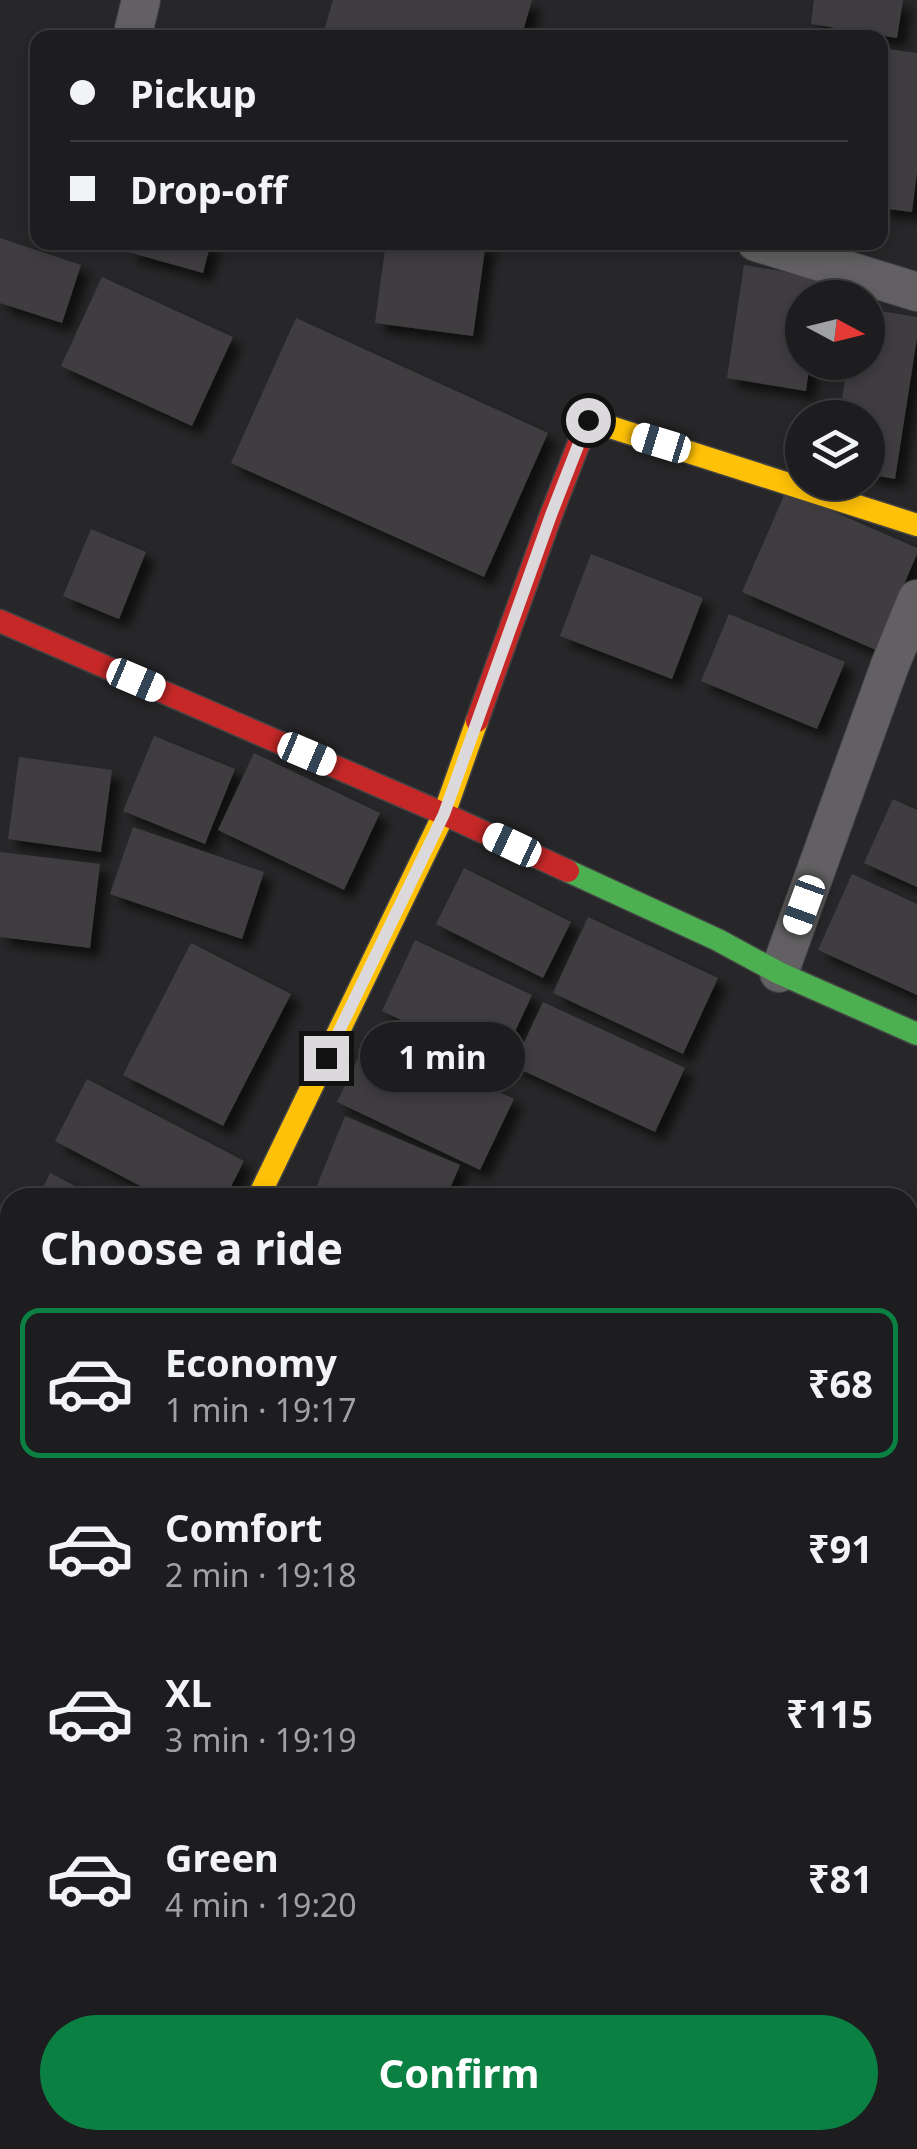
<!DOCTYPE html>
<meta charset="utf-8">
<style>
:root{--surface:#1d1c1e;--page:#252527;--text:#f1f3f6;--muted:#a0a1a4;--line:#3b3a3c;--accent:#0b8043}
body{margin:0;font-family:"Noto Sans",sans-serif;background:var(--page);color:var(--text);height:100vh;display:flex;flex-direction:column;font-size:38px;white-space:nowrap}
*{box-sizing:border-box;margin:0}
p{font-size:32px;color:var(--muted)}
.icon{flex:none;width:55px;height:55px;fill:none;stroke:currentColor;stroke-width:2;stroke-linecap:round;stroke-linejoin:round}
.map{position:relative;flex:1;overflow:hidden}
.drawer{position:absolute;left:0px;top:1188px;width:918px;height:962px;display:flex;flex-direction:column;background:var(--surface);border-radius:30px 30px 0 0;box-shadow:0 5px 15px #0003,0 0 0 2px var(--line)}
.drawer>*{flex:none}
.banner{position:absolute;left:30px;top:30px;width:858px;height:220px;border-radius:20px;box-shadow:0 5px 15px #0003,0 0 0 2px var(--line);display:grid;align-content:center;height:220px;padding:0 40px;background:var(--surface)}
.needle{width:65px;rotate:97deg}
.buttons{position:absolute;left:785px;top:280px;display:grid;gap:20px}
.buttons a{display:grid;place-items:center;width:100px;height:100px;border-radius:50%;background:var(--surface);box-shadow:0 5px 15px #0003,0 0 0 2px var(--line);font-size:50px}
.end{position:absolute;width:45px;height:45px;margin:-22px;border:12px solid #dbd9dc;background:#111;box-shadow:0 0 0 5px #111}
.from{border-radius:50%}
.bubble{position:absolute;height:70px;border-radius:35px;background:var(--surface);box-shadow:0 5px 15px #0003,0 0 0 2px var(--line);font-size:32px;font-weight:700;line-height:70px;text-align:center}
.car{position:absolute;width:30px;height:60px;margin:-30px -15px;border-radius:12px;box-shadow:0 0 8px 2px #0007;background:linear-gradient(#fff 24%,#345 0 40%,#fff 0 76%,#345 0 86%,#fff 0)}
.banner b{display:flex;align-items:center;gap:35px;height:95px;font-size:38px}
.banner b+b{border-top:2px solid var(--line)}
.banner i{width:25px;height:25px;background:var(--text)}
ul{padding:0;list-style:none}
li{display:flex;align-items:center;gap:30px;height:150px;margin:0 20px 15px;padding:0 20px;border:5px solid transparent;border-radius:20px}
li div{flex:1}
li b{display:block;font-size:38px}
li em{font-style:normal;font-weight:700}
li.on{border-color:var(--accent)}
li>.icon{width:90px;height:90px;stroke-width:1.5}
h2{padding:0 40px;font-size:45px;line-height:120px}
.primary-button{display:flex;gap:20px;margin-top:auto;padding:20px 40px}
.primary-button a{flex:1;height:115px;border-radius:60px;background:var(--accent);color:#fff;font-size:40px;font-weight:700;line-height:115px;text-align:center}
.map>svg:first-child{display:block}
.building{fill:#403e40;filter:url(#shadow)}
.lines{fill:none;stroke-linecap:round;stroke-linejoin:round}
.lane-casing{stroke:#444345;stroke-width:20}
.street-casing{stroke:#444345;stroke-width:40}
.fast-casing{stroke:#444345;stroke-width:25}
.slow-casing{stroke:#444345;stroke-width:25}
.jam-casing{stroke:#444345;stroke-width:25}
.lane{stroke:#626062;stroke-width:18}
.street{stroke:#626062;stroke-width:38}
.fast{stroke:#4caf50;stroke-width:22}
.slow{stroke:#ffc107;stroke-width:22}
.jam{stroke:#c62828;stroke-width:22}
.route{stroke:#dbd9dc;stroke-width:12}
</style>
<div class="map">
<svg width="917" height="2149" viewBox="0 0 917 2149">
<defs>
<filter id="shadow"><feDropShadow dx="9" dy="9" stdDeviation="5" flood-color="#0009"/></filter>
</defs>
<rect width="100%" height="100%" fill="#272628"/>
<g class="building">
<path d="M333,0H532L521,38H322Z"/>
<path d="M814,0H903L897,38L811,24Z"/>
<path d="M880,48L917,53V172L912,212L880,208Z"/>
<path d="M0,238L81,265L62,323L0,303Z"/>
<path d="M131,242H211L203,273L128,252Z"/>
<path d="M386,242H486L473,336L375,323Z"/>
<path d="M744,265L823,278L820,298H802V362H810L806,391L727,378Z"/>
<path d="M102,277L233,337L192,426L61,366Z"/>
<path d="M868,309L917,317V338L895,479L868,474V418H839L848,362H868Z"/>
<path d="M296,318L548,433L484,577L231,463Z"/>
<path d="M786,491L917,548V554L876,650L742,592Z"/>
<path d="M91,529L146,552L119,619L63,596Z"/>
<path d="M591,554L703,598L672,679L560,636Z"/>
<path d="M729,614L845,662L817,729L701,681Z"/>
<path d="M154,736L235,769L205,844L123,811Z"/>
<path d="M254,753L380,813L344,890L218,830Z"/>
<path d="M19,757L112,770L101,852L8,839Z"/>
<path d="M893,799L917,810V887L864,863Z"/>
<path d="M133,827L264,872L242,939L110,894Z"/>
<path d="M0,852L100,864L90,948L0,937Z"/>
<path d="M464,868L571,922L543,978L436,924Z"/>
<path d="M852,874L917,904V995L818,950Z"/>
<path d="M588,917L718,978L683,1054L553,993Z"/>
<path d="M415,940L532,995L499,1066L382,1011Z"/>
<path d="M191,943L291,994L223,1126L123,1075Z"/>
<path d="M543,1002L685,1068L655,1132L513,1066Z"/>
<path d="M371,1031L514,1099L480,1170L337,1102Z"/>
<path d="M87,1079L244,1161L225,1198H163L55,1141Z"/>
<path d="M345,1116L460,1165L446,1198H312Z"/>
<path d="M50,1173L98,1198H38Z"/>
<path d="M908,1696L917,1697V1842L908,1841Z"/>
<path d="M677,2140H740L757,2149H673Z"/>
</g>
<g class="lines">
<defs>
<g id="lane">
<path d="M908,1918L917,1920"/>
<path d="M917,2101V2125"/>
</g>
<g id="street">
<path d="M135,38L134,29L141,0"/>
<path d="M756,242L917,292"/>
<path d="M779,973L890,665L917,599"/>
<path d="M908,1583L917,1584"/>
</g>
<g id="fast">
<path d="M568,871L718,940L779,973L917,1034"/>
<path d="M908,1240L917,1220"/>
<path d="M530,2149L535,2140"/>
</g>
<g id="slow">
<path d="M604,425L917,525"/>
<path d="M258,1198L444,814L477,721"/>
<path d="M908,1364L917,1344"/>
</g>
<g id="jam">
<path d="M0,621L444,814L568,871"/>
<path d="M477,721L551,515L588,420L604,425"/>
<path d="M482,2149L487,2140"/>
</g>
</defs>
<use href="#lane" class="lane-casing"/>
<use href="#street" class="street-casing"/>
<use href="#fast" class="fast-casing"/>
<use href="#slow" class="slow-casing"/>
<use href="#jam" class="jam-casing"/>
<use href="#lane" class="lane"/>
<use href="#street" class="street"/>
<use href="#fast" class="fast"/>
<use href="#slow" class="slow"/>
<use href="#jam" class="jam"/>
</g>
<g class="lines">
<path class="route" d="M326,1058L444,814L551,515L588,420"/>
</g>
</svg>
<div class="buttons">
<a><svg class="needle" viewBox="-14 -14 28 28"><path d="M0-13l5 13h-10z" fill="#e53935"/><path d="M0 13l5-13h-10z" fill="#a0a1a4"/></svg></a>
<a><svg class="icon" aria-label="layers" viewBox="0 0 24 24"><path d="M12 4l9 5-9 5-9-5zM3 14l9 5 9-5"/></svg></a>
</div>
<i class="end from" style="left:588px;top:420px"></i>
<i class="end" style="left:326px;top:1058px"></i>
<div class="bubble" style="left:360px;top:1022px;width:165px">1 min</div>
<i class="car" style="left:661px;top:443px;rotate:287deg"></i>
<i class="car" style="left:136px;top:680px;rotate:113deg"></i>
<i class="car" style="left:307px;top:754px;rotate:113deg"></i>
<i class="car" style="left:512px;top:845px;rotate:295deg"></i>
<i class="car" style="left:804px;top:905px;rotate:200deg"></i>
<div class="banner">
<b><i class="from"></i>Pickup</b>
<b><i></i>Drop-off</b>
</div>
<section class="drawer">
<h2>Choose a ride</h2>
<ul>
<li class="on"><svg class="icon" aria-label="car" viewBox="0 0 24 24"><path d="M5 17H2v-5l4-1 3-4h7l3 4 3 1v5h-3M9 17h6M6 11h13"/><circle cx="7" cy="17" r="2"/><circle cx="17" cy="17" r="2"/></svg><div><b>Economy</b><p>1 min · 19:17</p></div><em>₹68</em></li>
<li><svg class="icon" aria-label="car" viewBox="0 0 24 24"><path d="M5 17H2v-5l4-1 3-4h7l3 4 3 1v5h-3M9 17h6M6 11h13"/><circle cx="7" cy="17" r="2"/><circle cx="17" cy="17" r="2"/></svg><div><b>Comfort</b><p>2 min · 19:18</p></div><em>₹91</em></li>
<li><svg class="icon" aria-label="car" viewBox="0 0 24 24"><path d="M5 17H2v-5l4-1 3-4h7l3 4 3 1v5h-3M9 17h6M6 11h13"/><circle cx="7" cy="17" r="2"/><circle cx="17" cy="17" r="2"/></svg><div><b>XL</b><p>3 min · 19:19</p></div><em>₹115</em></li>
<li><svg class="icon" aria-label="car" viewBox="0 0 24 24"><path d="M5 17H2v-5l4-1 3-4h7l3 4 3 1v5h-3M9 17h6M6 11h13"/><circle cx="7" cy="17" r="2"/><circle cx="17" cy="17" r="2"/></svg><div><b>Green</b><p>4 min · 19:20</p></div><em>₹81</em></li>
</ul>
<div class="primary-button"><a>Confirm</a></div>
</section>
</div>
